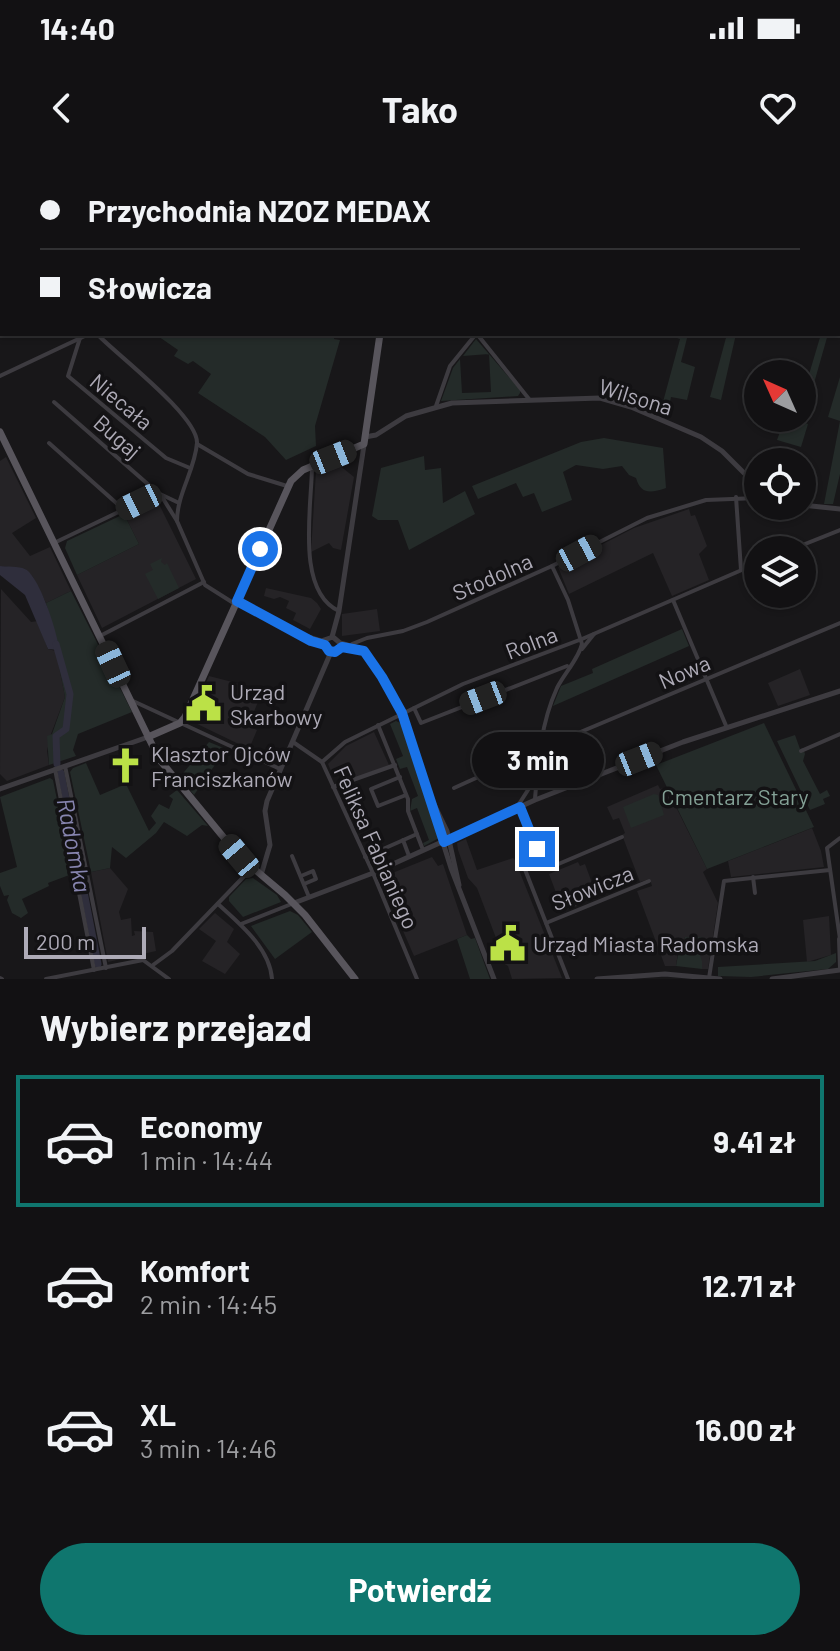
<!DOCTYPE html>
<html lang="pl">
<meta charset="utf-8">
<style>
:root{--surface:#121113;--page:#1f1f21;--text:#f1f3f6;--muted:#9c9da0;--line:#313133;--accent:#0f766e}
body{margin:0;font-family:Barlow,sans-serif;background:var(--page);color:var(--text);height:100vh;display:flex;flex-direction:column;font-size:30px;white-space:nowrap}
*{box-sizing:border-box;margin:0}
p{font-size:26px;color:var(--muted)}
.icon{flex:none;width:44px;height:44px;fill:none;stroke:currentColor;stroke-width:2;stroke-linecap:round;stroke-linejoin:round}
.map{position:relative;height:819px;overflow:hidden}
.sheet{display:flex;flex-direction:column;background:var(--surface);flex:1}
.sheet>*{flex:none}
.hud{position:absolute;left:0px;top:0px;width:840px;height:176px;box-shadow:0 2px 6px #0004,0 0 0 2px var(--line);display:grid;align-content:center;height:176px;padding:0 40px;background:var(--surface)}
.needle{width:52px;rotate:315deg}
.buttons{position:absolute;left:744px;top:200px;display:grid;gap:16px}
.buttons a{display:grid;place-items:center;width:72px;height:72px;border-radius:50%;background:var(--surface);box-shadow:0 2px 6px #0004,0 0 0 2px var(--line);font-size:40px}
.scale{position:absolute;left:24px;bottom:20px;width:122px;box-sizing:border-box;padding-left:8px;border:4px solid #aeabb7;border-top:0;font-size:22px;line-height:28px;white-space:nowrap;color:#aeabb7;-webkit-text-stroke:6px #131214;paint-order:stroke}
.end{position:absolute;width:36px;height:36px;margin:-18px;border:10px solid #1a73e8;background:#fff;box-shadow:0 0 0 4px #fff}
.from{border-radius:50%}
.bubble{position:absolute;height:56px;border-radius:28px;background:var(--surface);box-shadow:0 2px 6px #0004,0 0 0 2px var(--line);font-size:26px;font-weight:700;line-height:56px;text-align:center}
.car{position:absolute;width:24px;height:48px;margin:-24px -12px;border-radius:10px;box-shadow:0 0 6px 2px #0007;background:linear-gradient(#222 24%,#8ab4d8 0 40%,#222 0 76%,#8ab4d8 0 86%,#222 0)}
.hud b{display:flex;align-items:center;gap:28px;height:76px;font-size:30px}
.hud b+b{border-top:2px solid var(--line)}
.hud i{width:20px;height:20px;background:var(--text)}
ul{padding:0;list-style:none}
li{display:flex;align-items:center;gap:24px;height:132px;margin:0 16px 12px;padding:0 24px;border:4px solid transparent;border-radius:0px}
li div{flex:1}
li b{display:block;font-size:30px}
li em{font-style:normal;font-weight:700}
li.selected{border-color:var(--accent)}
li>.icon{width:72px;height:72px;stroke-width:1.5}
h2{padding:0 40px;font-size:36px;line-height:96px}
.primary-button{display:flex;gap:16px;margin-top:auto;padding:16px 40px}
.primary-button a{flex:1;height:92px;border-radius:48px;background:var(--accent);color:#fff;font-size:32px;font-weight:700;line-height:92px;text-align:center}
.status{display:flex;justify-content:space-between;align-items:center;height:56px;padding:0 40px;background:var(--surface);direction:ltr}
.status svg{height:22px;fill:currentColor}
header{display:flex;justify-content:space-between;align-items:center;height:104px;padding:0 40px;background:var(--surface);font-size:36px;font-weight:700}
.map>svg:first-child{display:block}
.built{fill:#252326}
.green{fill:#242b29}
.water{fill:#2f2e3c}
.lines{fill:none;stroke-linecap:round;stroke-linejoin:round}
.river{stroke:#2f2e3c;stroke-width:7}
.minor{stroke:#3d3b40;stroke-width:4}
.tertiary{stroke:#3d3b40;stroke-width:5}
.primary{stroke:#58555c;stroke-width:7}
.route{stroke:#1a73e8;stroke-width:10}
.labels{text-anchor:middle;dominant-baseline:central;stroke-width:7;stroke-linejoin:round;paint-order:stroke}
.street-label{font-size:22px;fill:#aeabb7;stroke:#131214}
.poi-label{font-size:22px;fill:#aeabb7;stroke:#131214;text-anchor:start}
.park-label{font-size:22px;fill:#84a196;stroke:#131214}
.water-label{font-size:24px;font-style:italic;fill:#8785af;stroke:#131214}
</style>
<div class="status"><b>14:40</b><svg viewBox="0 0 49 12"><path d="M0 12V9h3v3zM5 12V6h3v6zM10 12V3h3v9zM15 12V0h3v12zM26 1h20v11H26zM47 4h2v5h-2z"/></svg></div>
<header><svg class="icon" aria-label="back" viewBox="0 0 24 24"><path d="M15 5l-7 7 7 7"/></svg>Tako<svg class="icon" aria-label="heart" viewBox="0 0 24 24"><path d="M12 20l-8-8c-3-5 5-10 8-4 3-6 11-1 8 4z"/></svg></header>
<div class="map">
<svg width="840" height="819" viewBox="0 0 840 819">
<rect width="100%" height="100%" fill="#181719"/>
<g class="built">
<path d="M6,297L36,358L12,373L30,396L50,387L71,431L46,443L33,417L25,409L0,406V301Z"/>
<path d="M339,305L354,317L341,390L333,388L329,383L311,392L316,311H322Z"/>
<path d="M156,338L196,419L102,468L77,415L139,384L124,354Z"/>
<path d="M689,349L691,356L695,355L707,386L699,394L709,420L672,436L653,393L569,434L558,407L634,368Z"/>
<path d="M266,428L311,438L317,443L321,449L310,469L293,460L296,453L286,448L289,441L280,437L274,439L264,436Z"/>
<path d="M1,429L31,462L38,461L48,489L56,491L65,537L51,574L47,591L49,605L7,621L0,614Z"/>
<path d="M377,449L380,471L342,476V454Z"/>
<path d="M800,509L810,535L778,546L768,523Z"/>
<path d="M209,516L244,525L241,535L258,542L248,566L257,570L249,589L189,560Z"/>
<path d="M374,572L389,605L351,620L345,608L331,611L328,604L346,586Z"/>
<path d="M658,625L660,629L666,627L707,709L703,712L718,743L708,809H702L699,793L702,777H685L684,784H680L678,792L676,806H665L637,731L652,726L650,719L640,722L622,675L625,673L619,658L613,660L607,647Z"/>
<path d="M812,668L821,691L824,707L731,717L728,701Z"/>
<path d="M466,679L477,710L513,698L515,700L562,818L512,819L508,806L503,803L504,799L477,728L468,718L458,690L457,683Z"/>
<path d="M432,697L438,706L443,704L467,775L414,796L380,718Z"/>
<path d="M578,702L580,706L585,704L592,723L571,732L577,746L563,751L549,714Z"/>
<path d="M110,708L128,729L119,752L121,760L131,758L132,776L135,775L134,771L153,772L156,791L108,802L91,712Z"/>
<path d="M215,753L234,769L227,782L240,794L225,814L202,801L216,781L199,769Z"/>
<path d="M829,756L831,795L807,802L803,760Z"/>
</g>
<g class="green">
<path d="M155,174H335L334,179L340,180L315,266L316,286L286,300L265,277L198,233L211,214L193,201L188,204L174,196L178,190Z"/>
<path d="M675,174H688L681,202L695,207L687,240L671,237L667,257L660,253L680,179L674,177Z"/>
<path d="M727,174H736L721,240L710,237Z"/>
<path d="M821,174H828L803,262L808,264L801,287L777,280L785,258H802V238Z"/>
<path d="M476,179L520,230V233L518,236L441,241L453,208L460,199L462,233L491,232L489,194L463,196Z"/>
<path d="M840,217V314L833,344H824L840,261L828,257Z"/>
<path d="M604,278L663,288L666,328C651,333 641,335 636,318L629,315L622,306L603,309L576,305L563,312L572,340L542,352L534,333L523,337L516,323L478,339L472,326L581,282Z"/>
<path d="M424,296L425,310L441,308L443,343L465,331L475,354L409,390L398,360H378L372,356L381,308Z"/>
<path d="M124,354L139,384L77,415L65,388L67,381Z"/>
<path d="M162,398L161,402L165,405L167,403L179,428L158,439L145,414L153,410L150,404Z"/>
<path d="M71,431L132,552L78,574L73,590L76,596L49,605L47,576L52,574L65,537L56,491L59,490L46,443Z"/>
<path d="M682,469L689,486L553,546L561,526L593,513L592,509Z"/>
<path d="M396,561L403,564L439,678L424,686L423,683L429,680L417,648L410,651L412,639L418,636L407,607L400,609L396,599L403,596L390,564Z"/>
<path d="M764,563L814,667L707,709L656,605Z"/>
<path d="M795,575L800,589L803,588L805,594L803,601L820,634L827,630L830,636L823,639L825,644L810,650L777,581Z"/>
<path d="M209,582L226,589L194,635L180,617Z"/>
<path d="M86,603L100,635L126,624L149,671L156,663L151,656L159,644L169,649L173,639L169,636L177,630L208,666L202,665L187,676L164,662L156,673L126,698L112,687L110,708L91,712L70,612L73,608Z"/>
<path d="M50,618L53,620L72,714L48,723L49,726L22,739L28,753L21,758L12,753L7,740L9,735L4,736L0,726V713L17,707L0,637Z"/>
<path d="M654,634L658,635L664,655L631,668L623,647Z"/>
<path d="M253,718L277,735L281,742L243,757L229,741V737L246,719Z"/>
<path d="M290,751L298,755L312,772L275,799L251,766Z"/>
<path d="M467,775L471,779L475,778L490,819H470L457,779Z"/>
<path d="M685,777H702L699,792L702,801V809L676,806L680,784H684Z"/>
<path d="M836,793V802L828,809L751,817L718,816V807L815,801Z"/>
</g>
<path class="water" d="M0,406C7,407 19,406 25,409C39,415 59,476 59,490L48,489L25,435L0,415Z"/>
<g class="lines">
<g class="river">
<path d="M56,484L70,534L66,569L56,576L57,604"/>
<path d="M61,613L98,804"/>
</g>
<g class="minor">
<path d="M8,2L9,0"/>
<path d="M117,2L118,0"/>
<path d="M170,2L171,0"/>
<path d="M230,2V0"/>
<path d="M0,13L2,10"/>
<path d="M0,152L2,151"/>
<path d="M97,174C117,195 198,256 197,283C195,310 177,334 177,361"/>
<path d="M477,174L529,239"/>
<path d="M80,178L68,216L166,298L190,308"/>
<path d="M0,216L89,174"/>
<path d="M54,242L158,333L179,343"/>
<path d="M436,246L450,206L476,174"/>
<path d="M49,283L123,349"/>
<path d="M197,284L248,314L287,326"/>
<path d="M312,306C312,345 295,431 339,451"/>
<path d="M162,337L177,361L205,425L235,444"/>
<path d="M736,337L741,410"/>
<path d="M54,383L158,333"/>
<path d="M790,390L840,370"/>
<path d="M673,440L727,568"/>
<path d="M100,476L204,422"/>
<path d="M352,484L367,478L403,471L427,462L552,406L647,358L706,340L758,338"/>
<path d="M582,489L594,474"/>
<path d="M133,541L280,609"/>
<path d="M414,548L421,563L567,506"/>
<path d="M378,565L408,639V651L423,690"/>
<path d="M293,582L322,602L373,713L417,819"/>
<path d="M801,591L840,574"/>
<path d="M322,602L345,582L463,524L582,479L758,403"/>
<path d="M65,606L106,808"/>
<path d="M55,609L94,810"/>
<path d="M400,617L371,629L378,646L406,635"/>
<path d="M535,619L519,644L538,687L525,702L524,707L568,819"/>
<path d="M333,627L395,605"/>
<path d="M454,628L540,589L840,463"/>
<path d="M535,639C538,601 541,563 557,528C564,514 579,498 582,484L568,440L552,406"/>
<path d="M840,678L827,688L840,779"/>
<path d="M403,680L409,696"/>
<path d="M539,688L549,708L622,677"/>
<path d="M292,696L309,737"/>
<path d="M365,697L417,674"/>
<path d="M301,716L313,711L316,719L304,724"/>
<path d="M753,717L755,733"/>
<path d="M218,744C239,763 270,788 272,819"/>
<path d="M546,763L649,721"/>
<path d="M241,764L294,743"/>
<path d="M839,779L840,808"/>
<path d="M153,805L172,791L253,707"/>
<path d="M0,818L2,819"/>
<path d="M709,818L724,721L830,710"/>
<path d="M46,819L143,800L169,819"/>
</g>
<g class="tertiary">
<path d="M365,277L376,275L406,256L452,243L600,238L631,247L701,277L722,291L758,327"/>
<path d="M802,345L840,349"/>
<path d="M237,441L307,477"/>
<path d="M305,476L321,481L333,477L340,483L362,489L380,513L402,553L451,708L494,819"/>
<path d="M332,477L339,451L364,285"/>
<path d="M327,490L332,492L341,487H347"/>
<path d="M0,629L148,577"/>
<path d="M430,636L447,671L459,725"/>
<path d="M261,715L270,685L265,651L267,641L331,492"/>
<path d="M294,743L373,713L535,640L683,582L840,531"/>
<path d="M597,819L665,814L720,819"/>
<path d="M772,819L840,810"/>
</g>
<g class="primary">
<path d="M404,2V0"/>
<path d="M0,272L159,599L239,696L285,735L305,755L355,819"/>
<path d="M148,577L180,563L185,557L291,321L303,310L364,284L380,174"/>
</g>
</g>
<g class="lines">
<path class="route" d="M260,389L237,441L311,481L325,485L329,491L335,492L342,487L364,491L382,517L402,553L444,682L520,647L537,689"/>
</g>
<defs>
<symbol id="civic-bare" viewBox="-9 -9 18 18"><path d="M-.6-6.5H3V-4.5H.6V-3L4-1V1h2V6H-6V1h2V-1L-.6-3ZM-1.2 2.5V6h2.4V2.5Z" fill="#bbe147" stroke="#131214" stroke-width="2.5" paint-order="stroke"/></symbol>
<symbol id="church-bare" viewBox="-9 -9 18 18"><path d="M-1.2-6h2.4v3.5h3.3v2.4h-3.3V6h-2.4V-.1h-3.3v-2.4h3.3Z" fill="#bbe147" stroke="#131214" stroke-width="2.5" paint-order="stroke"/></symbol>
</defs>
<g fill-rule="evenodd">
<use href="#civic-bare" x="178" y="518" width="51" height="51"/>
<use href="#church-bare" x="100" y="580" width="51" height="51"/>
<use href="#civic-bare" x="482" y="758" width="51" height="51"/>
</g>
<g class="labels">
<g class="street-label">
<text transform="translate(636 236) rotate(17)">Wilsona</text>
<text transform="translate(122 241) rotate(40)">Niecała</text>
<text transform="translate(118 276) rotate(41)">Bugaj</text>
<text transform="translate(492 416) rotate(-24)">Stodolna</text>
<text transform="translate(531 482) rotate(-21)">Rolna</text>
<text transform="translate(684 511) rotate(-23)">Nowa</text>
<text transform="translate(377 687) rotate(66)">Feliksa Fabianiego</text>
<text transform="translate(592 727) rotate(-22)">Słowicza</text>
</g>
<g class="poi-label">
<text x="230" y="531">Urząd<tspan x="230" dy="25">Skarbowy</tspan></text>
<text x="151" y="593">Klasztor Ojców<tspan x="151" dy="25">Franciszkanów</tspan></text>
<text x="533" y="783">Urząd Miasta Radomska</text>
</g>
<g class="park-label">
<text x="735" y="636">Cmentarz Stary</text>
</g>
<g class="water-label">
<text transform="translate(75 685) rotate(79)">Radomka</text>
</g>
</g>
</svg>
<div class="buttons">
<a><svg class="needle" viewBox="-14 -14 28 28"><path d="M0-13l5 13h-10z" fill="#e53935"/><path d="M0 13l5-13h-10z" fill="#9c9da0"/></svg></a>
<a><svg class="icon" aria-label="locate" viewBox="0 0 24 24"><circle cx="12" cy="12" r="6"/><path d="M12 2v4M12 18v4M2 12h4M18 12h4"/></svg></a>
<a><svg class="icon" aria-label="layers" viewBox="0 0 24 24"><path d="M12 4l9 5-9 5-9-5zM3 14l9 5 9-5"/></svg></a>
</div>
<div class="scale">200 m</div>
<i class="end from" style="left:260px;top:389px"></i>
<i class="end" style="left:537px;top:689px"></i>
<div class="bubble" style="left:472px;top:572px;width:132px">3 min</div>
<i class="car" style="left:333px;top:297px;rotate:68deg"></i>
<i class="car" style="left:139px;top:342px;rotate:244deg"></i>
<i class="car" style="left:579px;top:393px;rotate:62deg"></i>
<i class="car" style="left:113px;top:504px;rotate:335deg"></i>
<i class="car" style="left:483px;top:538px;rotate:249deg"></i>
<i class="car" style="left:639px;top:599px;rotate:68deg"></i>
<i class="car" style="left:239px;top:696px;rotate:320deg"></i>
<div class="hud">
<b><i class="from"></i>Przychodnia NZOZ MEDAX</b>
<b><i></i>Słowicza</b>
</div>
</div>
<section class="sheet">
<h2>Wybierz przejazd</h2>
<ul>
<li class="selected"><svg class="icon" aria-label="car" viewBox="0 0 24 24"><path d="M5 17H2v-5l4-1 3-4h7l3 4 3 1v5h-3M9 17h6M6 11h13"/><circle cx="7" cy="17" r="2"/><circle cx="17" cy="17" r="2"/></svg><div><b>Economy</b><p>1 min · 14:44</p></div><em>9.41 zł</em></li>
<li><svg class="icon" aria-label="car" viewBox="0 0 24 24"><path d="M5 17H2v-5l4-1 3-4h7l3 4 3 1v5h-3M9 17h6M6 11h13"/><circle cx="7" cy="17" r="2"/><circle cx="17" cy="17" r="2"/></svg><div><b>Komfort</b><p>2 min · 14:45</p></div><em>12.71 zł</em></li>
<li><svg class="icon" aria-label="car" viewBox="0 0 24 24"><path d="M5 17H2v-5l4-1 3-4h7l3 4 3 1v5h-3M9 17h6M6 11h13"/><circle cx="7" cy="17" r="2"/><circle cx="17" cy="17" r="2"/></svg><div><b>XL</b><p>3 min · 14:46</p></div><em>16.00 zł</em></li>
</ul>
<div class="primary-button"><a>Potwierdź</a></div>
</section>
